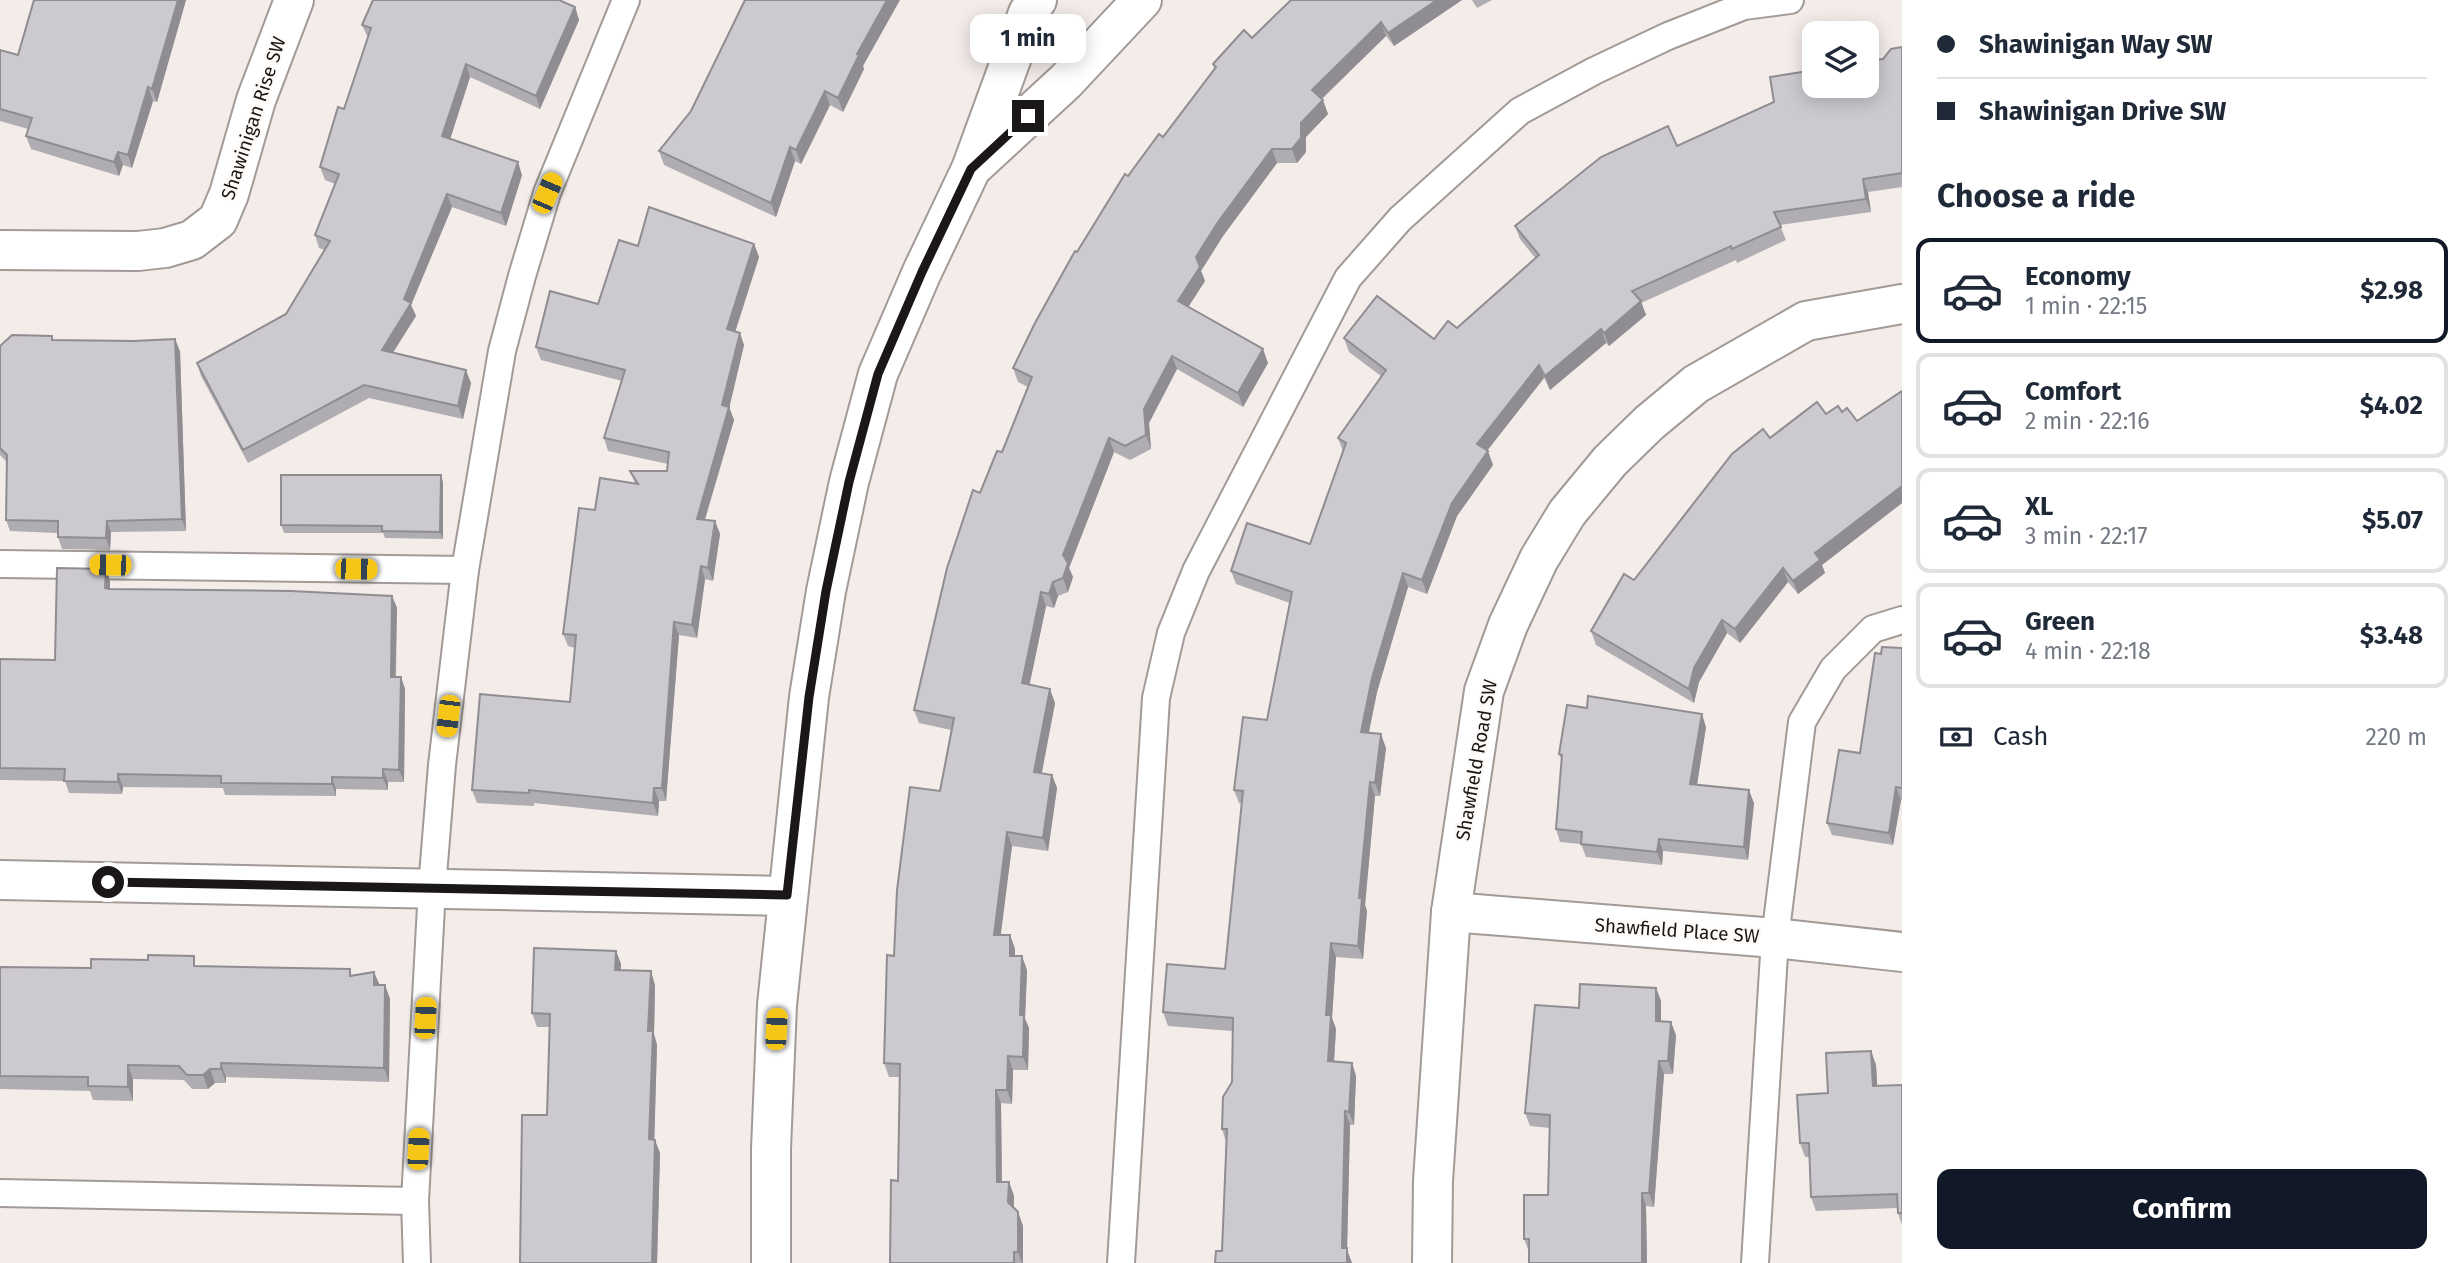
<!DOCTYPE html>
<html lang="en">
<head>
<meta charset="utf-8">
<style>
  :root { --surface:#fff; --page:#f6f6f7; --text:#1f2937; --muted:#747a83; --line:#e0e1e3; --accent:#111827 }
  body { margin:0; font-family:"Fira Sans",sans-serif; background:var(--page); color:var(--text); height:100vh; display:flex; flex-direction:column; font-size:26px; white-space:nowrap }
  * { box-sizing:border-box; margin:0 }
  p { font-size:23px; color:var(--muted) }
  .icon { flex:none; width:38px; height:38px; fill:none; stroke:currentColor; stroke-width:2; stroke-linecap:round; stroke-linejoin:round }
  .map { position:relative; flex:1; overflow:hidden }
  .details { display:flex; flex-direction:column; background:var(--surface); width:560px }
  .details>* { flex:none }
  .guide { display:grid; align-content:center; height:154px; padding:0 35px; background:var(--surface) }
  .tools { position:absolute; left:1802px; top:21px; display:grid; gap:14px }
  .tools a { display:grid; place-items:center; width:77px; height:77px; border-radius:14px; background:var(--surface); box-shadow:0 4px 18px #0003; font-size:35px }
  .end { position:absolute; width:32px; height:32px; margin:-16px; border:9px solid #1a1716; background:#fff; box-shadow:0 0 0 4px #fff }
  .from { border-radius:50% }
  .bubble { position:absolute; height:49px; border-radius:14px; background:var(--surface); box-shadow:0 4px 18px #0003; font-size:23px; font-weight:700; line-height:49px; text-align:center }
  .car { position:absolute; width:21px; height:42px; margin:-21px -10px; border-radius:9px; box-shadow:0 0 5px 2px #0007; background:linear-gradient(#f5c518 24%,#345 0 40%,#f5c518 0 76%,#345 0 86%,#f5c518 0) }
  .guide b { display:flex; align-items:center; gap:24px; height:66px; font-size:26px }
  .guide b+b { border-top:2px solid var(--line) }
  .guide i { width:18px; height:18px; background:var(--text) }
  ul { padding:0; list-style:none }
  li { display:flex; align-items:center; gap:21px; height:105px; margin:0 14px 10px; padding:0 21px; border:4px solid var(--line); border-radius:14px }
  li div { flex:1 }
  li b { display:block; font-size:26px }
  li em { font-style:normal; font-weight:700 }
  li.selected { border-color:var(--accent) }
  li>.icon { width:63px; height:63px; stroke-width:1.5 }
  h2 { padding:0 35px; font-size:32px; line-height:84px }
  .pay { display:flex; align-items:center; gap:18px; height:77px; padding:0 35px; font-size:26px }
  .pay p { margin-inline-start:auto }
  .primary-button { display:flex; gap:14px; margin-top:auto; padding:14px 35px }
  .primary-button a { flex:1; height:80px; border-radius:14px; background:var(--accent); color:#fff; font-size:28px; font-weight:700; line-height:80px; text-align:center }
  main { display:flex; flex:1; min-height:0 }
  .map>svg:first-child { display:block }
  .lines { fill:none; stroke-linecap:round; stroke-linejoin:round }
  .service-casing { stroke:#a19a96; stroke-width:30 }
  .minor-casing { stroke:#a19a96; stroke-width:42 }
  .tertiary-casing { stroke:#a19a96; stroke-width:42 }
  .service { stroke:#fff; stroke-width:26 }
  .minor { stroke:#fff; stroke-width:38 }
  .tertiary { stroke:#fff; stroke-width:38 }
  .wall { fill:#afadb2 }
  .shaded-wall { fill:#8f8d91 }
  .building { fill:#ccc9cf; stroke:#8f8d91; stroke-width:2 }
  .route { stroke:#1a1716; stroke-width:9 }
  .labels { text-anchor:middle; stroke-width:5; stroke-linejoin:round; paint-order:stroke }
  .street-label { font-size:19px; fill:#1a1716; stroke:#fefaf7 }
</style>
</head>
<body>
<main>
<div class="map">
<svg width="1902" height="1263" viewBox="0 0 1902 1263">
  <rect width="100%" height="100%" fill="#f3ece8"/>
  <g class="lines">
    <!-- service casing -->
    <g class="service-casing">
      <g id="service">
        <path d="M0,564L465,570"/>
        <path d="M0,1193L415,1201"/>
        <path d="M417,1263L415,1201L432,888L442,765L465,570L502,351L522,276L547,193L626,0"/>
        <path d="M1121,1263L1156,698L1171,633L1196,571L1348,278L1400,219L1520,111L1594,71L1668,36L1744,6L1790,0"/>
        <path d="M1755,1263L1775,938L1802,722L1833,669L1873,629L1902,620"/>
      </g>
    </g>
    <!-- minor casing -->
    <g class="minor-casing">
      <g id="minor">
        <path d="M0,250L138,251L165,248L192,240L218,220L229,194L256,100L294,0"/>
        <path d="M0,880L787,896"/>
        <path d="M1451,912L1775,938L1902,952"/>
        <path d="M1432,1263L1433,1181L1451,912L1484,691L1508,625L1539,559L1567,513L1610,461L1649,423L1696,384L1806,321L1902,304"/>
      </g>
    </g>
    <!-- tertiary casing -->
    <g class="tertiary-casing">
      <g id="tertiary">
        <path d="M975,165L1066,81L1142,0"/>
        <path d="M771,1263V1149L777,1005L809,697L826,591L849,482L878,374L922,272L971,169L1028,13L1037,0"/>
      </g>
    </g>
    <!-- service -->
    <use href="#service" class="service"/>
    <!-- minor -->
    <use href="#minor" class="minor"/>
    <!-- tertiary -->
    <use href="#tertiary" class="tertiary"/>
  </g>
  <!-- wall -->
  <g class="wall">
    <path d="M34,0H186L157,102L153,101L132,168L123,165L119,176L31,149L26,136L28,129L0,121V50L18,55Z"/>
    <path d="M1462,0L1394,46L1386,36L1322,99L1328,114L1306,137V152L1297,163H1277L1223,236L1201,271L1205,281L1188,307L1268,363L1243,407L1177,369L1149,423L1151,449L1130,460L1114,452L1069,568L1073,577L1068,592L1058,596L1054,608L1046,606L1029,685L1055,703L1042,773L1052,775L1057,788L1048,851L1012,846L1000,935H1010L1015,949V956L1027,970L1025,1019L1029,1028L1028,1070H1013L1012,1104L1001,1103L1002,1182H1009L1014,1196V1207L1018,1212L1023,1226V1263H890L898,1181L900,1077H889L884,1063L894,956L940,791L951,730L919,723L914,710L980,493L1002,452L1028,387L1018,382L1013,368L1077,252L1128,176L1163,137L1214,69L1213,64L1252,38Z"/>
    <path d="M1472,0H1492L1477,8Z"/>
    <path d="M575,7L579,20L540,109L470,77L450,139L522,175L506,226L452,207L411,305L416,316L393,353L471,383L463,419L369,398L248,463L201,376L197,363L286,314L325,250L319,248L315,235L335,184L325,180L320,167L344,109L368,38L362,25Z"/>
    <path d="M1902,47V187L1868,192L1871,212L1780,225L1786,240L1737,263L1736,260L1641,303L1646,315L1609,346L1606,343L1550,390L1544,378L1487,451L1493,465L1457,516L1427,594L1408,587L1377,692L1369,733L1386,748L1380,796H1375L1365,905L1367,911L1363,959L1336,957L1332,1018L1336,1029L1334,1062L1352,1063L1356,1076L1354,1125H1350L1347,1250L1352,1263H1215L1222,1251L1226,1142L1222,1129L1232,1082V1031L1168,1026L1163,1012L1225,969L1242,804L1239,803L1234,790L1267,720L1290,603L1236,584L1231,571L1310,544L1343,451L1338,438L1381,376L1349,352L1344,338L1434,339L1457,328L1536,259L1520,239L1515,226L1677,146L1883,59Z"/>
    <path d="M863,66L864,69L843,112L830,105L801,164L795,161L776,217L664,165L659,151L691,111Z"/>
    <path d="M754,244L759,257L735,331L744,345L729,407L734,420L705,520L715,521L720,534L713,581L705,579L697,638L679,635L666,801H659L658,816L534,803V806L477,803L472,790L570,702L575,648L568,646L563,634L595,510L635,483L630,471H667L668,464L608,451L604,438L622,381L541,360L536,347L598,304L638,246Z"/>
    <path d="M52,336L53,340L180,351L186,531L111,532L110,550L62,549L58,537V533L10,531L6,520L7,462L0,455V346Z"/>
    <path d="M1902,391V503L1822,565L1825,573L1798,594L1788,582L1740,643L1727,633L1699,682L1694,703L1596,645L1591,631L1634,580L1770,438L1826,414L1842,412L1857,421Z"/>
    <path d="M443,482V539L385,538L383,533H284L281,525Z"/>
    <path d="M110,581V589L392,596L397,608L396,677H401L405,689L404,782H388V790L336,789V796L225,795L223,788L123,787L122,794L69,793L65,781L0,780V659L55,660Z"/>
    <path d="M1902,648V800H1901L1893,845L1832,835L1827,823L1860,753L1881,654Z"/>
    <path d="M1706,727L1697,785L1754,803L1748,860L1663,851L1662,865L1586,857L1581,844L1560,842L1556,829L1562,761L1559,754Z"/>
    <path d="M616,951L621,964V970L655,985L654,1034L657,1045L654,1140L660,1153L657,1263H520L547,1115L550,1027H537L532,1013Z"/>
    <path d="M198,966L352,975L374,972L379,985H385L390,999L389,1082L226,1077V1083H215L208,1089H192L184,1080L133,1079V1101L93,1100L90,1091L0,1089V967L91,968Z"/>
    <path d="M1656,988L1661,1001V1022L1676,1035L1673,1074H1664L1654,1207L1646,1206L1647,1263H1529V1252L1524,1239L1548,1195L1550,1128L1530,1126L1525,1113Z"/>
    <path d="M1871,1051L1876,1065L1877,1086L1902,1085V1225L1898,1213L1897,1208L1816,1211L1811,1197L1809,1157H1805L1800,1143L1828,1093Z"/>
  </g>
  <!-- shaded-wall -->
  <g class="shaded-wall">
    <path d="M178,0H186L157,102L152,89Z"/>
    <path d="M887,0H900L863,66L864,69L843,112L838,98L857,54Z"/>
    <path d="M1437,0H1462L1394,46L1388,33Z"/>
    <path d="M575,7L579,20L540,109L536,96Z"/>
    <path d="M1381,22L1386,36L1317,103L1312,90Z"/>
    <path d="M466,64L470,77L447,149L442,136Z"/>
    <path d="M148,87L153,101L132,168L128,155Z"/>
    <path d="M825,91L830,105L801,164L796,150Z"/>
    <path d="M1323,100L1328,114L1306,137V152L1297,163L1292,149L1301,123Z"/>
    <path d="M790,147L795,161L776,217L771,203Z"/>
    <path d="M1272,149L1277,163L1223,236L1201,271L1205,281L1183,315L1178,301L1196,257L1218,222Z"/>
    <path d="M118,152L123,165L119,176L114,162Z"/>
    <path d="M518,162L522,175L506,226L501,213Z"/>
    <path d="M1863,179L1868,192L1871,212L1866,199Z"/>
    <path d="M447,194L452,207L411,305L416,316L386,363L382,350Z"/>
    <path d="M754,244L759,257L732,342L727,329Z"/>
    <path d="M1641,301L1646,315L1609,346L1604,333Z"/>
    <path d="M1601,329L1606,343L1550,390L1545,376Z"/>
    <path d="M740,333L744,345L729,409V407L734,420L701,532L697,519L722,405Z"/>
    <path d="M175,339L180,351L186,531L182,519Z"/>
    <path d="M1263,349L1268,363L1243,407L1238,393Z"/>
    <path d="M1172,356L1177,369L1149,423L1151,449L1146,435L1144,409Z"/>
    <path d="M1539,365L1544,378L1482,457L1477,444Z"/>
    <path d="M466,370L471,383L463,419L458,406Z"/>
    <path d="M1109,438L1114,452L1069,568L1073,577L1068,592L1063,578V555Z"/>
    <path d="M1488,451L1493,465L1457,516L1427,594L1422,580L1452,503Z"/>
    <path d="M441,475L443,482V539L440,532Z"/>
    <path d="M1902,486V503L1822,565L1825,573L1798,594L1793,581L1815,553Z"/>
    <path d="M107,521L111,532L110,550L106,538Z"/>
    <path d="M715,521L720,534L713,581L708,568Z"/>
    <path d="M701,566L705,579L697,638L692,625Z"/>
    <path d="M1783,568L1788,582L1740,643L1735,629Z"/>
    <path d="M106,569L110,581V600L105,588Z"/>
    <path d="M1403,573L1408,587L1377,692L1366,745L1361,732L1372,678Z"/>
    <path d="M1053,582L1058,596L1054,608L1049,594Z"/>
    <path d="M1041,592L1046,606L1027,697L1022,683Z"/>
    <path d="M392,596L397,608L395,689L391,677Z"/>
    <path d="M1722,620L1727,633L1699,682L1694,703L1689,689L1694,668Z"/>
    <path d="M674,622L679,635L666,801L662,788Z"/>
    <path d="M401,677L405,689L404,782L399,770Z"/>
    <path d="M1050,689L1055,703L1039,786L1034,772Z"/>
    <path d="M1702,714L1706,727L1695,797L1690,784Z"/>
    <path d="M1381,734L1386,748L1380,796L1375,783Z"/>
    <path d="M383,769L388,782V790L383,778Z"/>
    <path d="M118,774L123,787L122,794L118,782Z"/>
    <path d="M1052,775L1057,788L1048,851L1043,838Z"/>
    <path d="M332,777L336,789V796L332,784Z"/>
    <path d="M1370,782L1375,796L1365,905L1367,911L1363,959L1358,946L1359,898Z"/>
    <path d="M1896,787L1901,800L1893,845L1889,833Z"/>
    <path d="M654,788L659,801L658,816L653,803Z"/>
    <path d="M1749,790L1754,803L1748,860L1744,847Z"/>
    <path d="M1007,832L1012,846L999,949L994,935Z"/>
    <path d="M1659,839L1663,851L1662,865L1657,852Z"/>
    <path d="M1010,935L1015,949V969L1010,956Z"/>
    <path d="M1331,943L1336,957L1332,1018L1336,1029L1333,1075L1328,1061L1326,1015Z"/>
    <path d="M616,951L621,964L620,984L615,970Z"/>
    <path d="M1022,956L1027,970L1025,1019L1029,1028L1028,1070L1023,1057L1020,1015Z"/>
    <path d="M651,971L655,985L654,1034L657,1045L654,1153L649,1139L648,1031Z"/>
    <path d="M374,972L380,986L374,985Z"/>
    <path d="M385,985L390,999L389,1082L384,1068Z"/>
    <path d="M1656,988L1661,1001V1034L1656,1021Z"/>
    <path d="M1671,1022L1676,1035L1673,1074L1668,1061Z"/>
    <path d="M1871,1051L1876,1065L1878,1099L1873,1086Z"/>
    <path d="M1008,1056L1013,1070L1012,1104L1007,1090Z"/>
    <path d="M1659,1061L1664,1074L1654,1207L1649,1193Z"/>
    <path d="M221,1063L226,1077V1083L221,1069Z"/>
    <path d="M1352,1063L1356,1076L1354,1125L1349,1112Z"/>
    <path d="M128,1065L133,1079V1101L128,1087Z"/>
    <path d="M210,1069L215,1083L208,1089L203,1075Z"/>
    <path d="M996,1090L1001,1103L1002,1196L997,1182Z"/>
    <path d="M1345,1111L1350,1125L1347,1250L1352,1263H1347L1342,1248Z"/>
    <path d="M655,1140L660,1153L657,1263H652Z"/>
    <path d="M1009,1182L1014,1196L1013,1216L1008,1202Z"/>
    <path d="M1642,1193L1646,1206L1647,1263H1642Z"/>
    <path d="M1018,1212L1023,1226V1263H1022L1018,1252Z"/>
  </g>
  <!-- building -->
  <g class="building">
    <path d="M34,0H178L152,89L148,87L128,155L118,152L114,162L26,136L32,118L0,109V50L18,55Z"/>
    <path d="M373,0H559L575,7L536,96L466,64L442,136L518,162L501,213L447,194L404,299L411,303L382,350L466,370L458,406L364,385L243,450L197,363L286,314L330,241L315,235L339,174L320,167L338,107L344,109L371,28L362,25Z"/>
    <path d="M745,0H887L857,54L859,55L838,98L825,91L796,150L790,147L771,203L659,151L691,111Z"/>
    <path d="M1291,0H1437L1388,33L1381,22L1312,90L1323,100L1301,123V138L1292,149H1272L1218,222L1196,257L1200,267L1178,301L1263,349L1238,393L1172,356L1144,409L1146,435L1125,446L1109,438L1063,555L1068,563L1063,578L1053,582L1049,594L1041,592L1022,683L1050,689L1034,772L1052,775L1043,838L1007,832L994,935H1010V956H1022L1020,1015H1024L1023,1057L1008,1056L1007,1090H996L997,1182H1009L1008,1202L1018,1212V1252H1014V1263H890L891,1180L898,1181L900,1064L884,1063L887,955L894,956L897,890L910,787L940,791L954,718L914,710L947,568L973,490L980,493L997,451L1002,452L1032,377L1013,368L1035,323L1075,251L1077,252L1125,174L1128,176L1159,134L1163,137L1216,67L1213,64L1244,30L1252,38Z"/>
    <path d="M1902,47V173L1863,179L1866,199L1774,212L1781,227L1732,249L1731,246L1632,291L1641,301L1604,333L1601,329L1545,376L1539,365L1477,444L1488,451L1452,503L1422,580L1403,573L1372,678L1361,732L1381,734L1375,783L1370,782L1359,898H1362L1358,946L1331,943L1326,1015H1331L1328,1061L1352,1063L1349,1112L1345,1111L1342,1248H1347V1263H1215L1216,1251H1222L1227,1129H1222L1223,1097L1232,1082L1233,1018L1163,1012L1167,964L1225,969L1243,791L1234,790L1243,717L1267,720L1292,592L1231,571L1247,523L1310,544L1346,443L1338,438L1386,370L1344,338L1377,296L1434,339L1448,321L1457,328L1539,255L1515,226L1601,157L1668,126L1677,146L1774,102L1770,77L1815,70V86H1867V61L1883,59L1891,49Z"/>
    <path d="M649,207L754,244L727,329L740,333L722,405L729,407L697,519L715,521L708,568L701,566L692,625L674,622L662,788H654L653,803L529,790V793L472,790L480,694L570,702L576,635L563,634L579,508L595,510L600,478L638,484L630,471H667L669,452L604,438L625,370L536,347L550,291L598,304L619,240L638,246Z"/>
    <path d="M12,335L52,336V340L133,341L175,339L182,519L107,521L106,538L58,537V521L6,520L7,455L0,448V346Z"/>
    <path d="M1902,391V486L1815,553L1820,560L1793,581L1783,568L1735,629L1722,620L1694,668L1689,689L1591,631L1624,574L1634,580L1732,454L1763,429L1770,438L1817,402L1826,414L1838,406L1842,412L1847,408L1857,421Z"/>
    <path d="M281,475H441L440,532L382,531V526L281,525Z"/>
    <path d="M57,568L106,569L105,588L109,589L291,591L392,596L391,677H401L399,770L383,769V778L332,777V784L221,783V776L118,774V782L64,781L65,769L0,768V659L55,660Z"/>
    <path d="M1882,647L1902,648V788L1896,787L1889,833L1827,823L1839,750L1860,753L1875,653L1881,654Z"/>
    <path d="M1588,696L1702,714L1690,784L1749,790L1744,847L1659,839L1657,852L1581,844L1582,832L1556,829L1562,755L1559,754L1567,705L1587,708Z"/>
    <path d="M534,948L616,951L615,970L651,971L648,1031H653L649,1139L655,1140L652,1263H520L522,1115H547L550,1014L532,1013Z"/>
    <path d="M148,955L194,956V966L350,969V976L374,972V985H385L384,1068L221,1063V1069H210L203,1075H187L179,1066L128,1065V1087L88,1086V1077L0,1076V967L91,968V959L148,960Z"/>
    <path d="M1580,984L1656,988V1021L1671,1022L1668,1061H1659L1649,1193H1642V1263H1529V1239H1524V1195H1548L1550,1115L1525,1113L1535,1005L1579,1008Z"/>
    <path d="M1871,1051L1873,1086L1902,1085V1213H1898L1897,1194L1811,1197L1809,1143H1800L1797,1095L1828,1093L1826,1053Z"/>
  </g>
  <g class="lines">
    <!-- route -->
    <path class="route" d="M108,882L787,895L809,697L826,591L849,482L878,374L922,272L971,169L1028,116"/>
  </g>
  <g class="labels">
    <!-- street labels -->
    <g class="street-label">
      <text transform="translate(253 118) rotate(-72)" y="7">Shawinigan Rise SW</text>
      <text transform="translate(1476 760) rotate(-80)" y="7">Shawfield Road SW</text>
      <text transform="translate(1677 930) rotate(4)" y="7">Shawfield Place SW</text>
    </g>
  </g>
</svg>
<div class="tools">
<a><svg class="icon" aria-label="layers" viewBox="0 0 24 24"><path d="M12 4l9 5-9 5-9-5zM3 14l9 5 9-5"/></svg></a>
</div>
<i class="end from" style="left:108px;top:882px"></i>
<i class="end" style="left:1028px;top:116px"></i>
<div class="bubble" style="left:970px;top:14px;width:116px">1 min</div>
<i class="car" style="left:547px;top:193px;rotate:23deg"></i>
<i class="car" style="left:110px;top:565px;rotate:271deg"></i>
<i class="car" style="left:356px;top:569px;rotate:91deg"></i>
<i class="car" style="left:448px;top:716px;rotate:187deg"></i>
<i class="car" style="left:425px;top:1018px;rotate:3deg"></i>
<i class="car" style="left:776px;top:1029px;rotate:3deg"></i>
<i class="car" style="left:418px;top:1149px;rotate:3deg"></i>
</div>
<section class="details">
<div class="guide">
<b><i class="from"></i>Shawinigan Way SW</b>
<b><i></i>Shawinigan Drive SW</b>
</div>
<h2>Choose a ride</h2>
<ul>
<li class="selected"><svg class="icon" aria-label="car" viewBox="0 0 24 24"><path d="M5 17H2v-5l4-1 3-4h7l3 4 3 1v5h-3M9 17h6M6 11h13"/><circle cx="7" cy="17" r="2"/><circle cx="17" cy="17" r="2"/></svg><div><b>Economy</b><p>1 min · 22:15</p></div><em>$2.98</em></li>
<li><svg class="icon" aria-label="car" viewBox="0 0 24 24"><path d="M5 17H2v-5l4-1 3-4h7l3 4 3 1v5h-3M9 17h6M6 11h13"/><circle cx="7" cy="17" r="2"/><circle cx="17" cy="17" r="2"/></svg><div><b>Comfort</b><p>2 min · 22:16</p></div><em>$4.02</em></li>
<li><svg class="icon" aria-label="car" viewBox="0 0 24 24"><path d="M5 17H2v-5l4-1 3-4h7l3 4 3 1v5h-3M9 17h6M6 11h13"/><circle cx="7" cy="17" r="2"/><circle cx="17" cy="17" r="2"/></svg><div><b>XL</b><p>3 min · 22:17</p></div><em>$5.07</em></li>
<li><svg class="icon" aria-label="car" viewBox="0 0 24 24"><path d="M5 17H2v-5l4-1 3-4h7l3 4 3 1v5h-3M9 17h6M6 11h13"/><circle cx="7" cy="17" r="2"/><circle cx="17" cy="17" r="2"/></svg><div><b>Green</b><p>4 min · 22:18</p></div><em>$3.48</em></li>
</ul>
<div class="pay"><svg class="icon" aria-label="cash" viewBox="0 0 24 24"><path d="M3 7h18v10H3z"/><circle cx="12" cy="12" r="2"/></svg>Cash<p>220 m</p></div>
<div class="primary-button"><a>Confirm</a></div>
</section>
</main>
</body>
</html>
